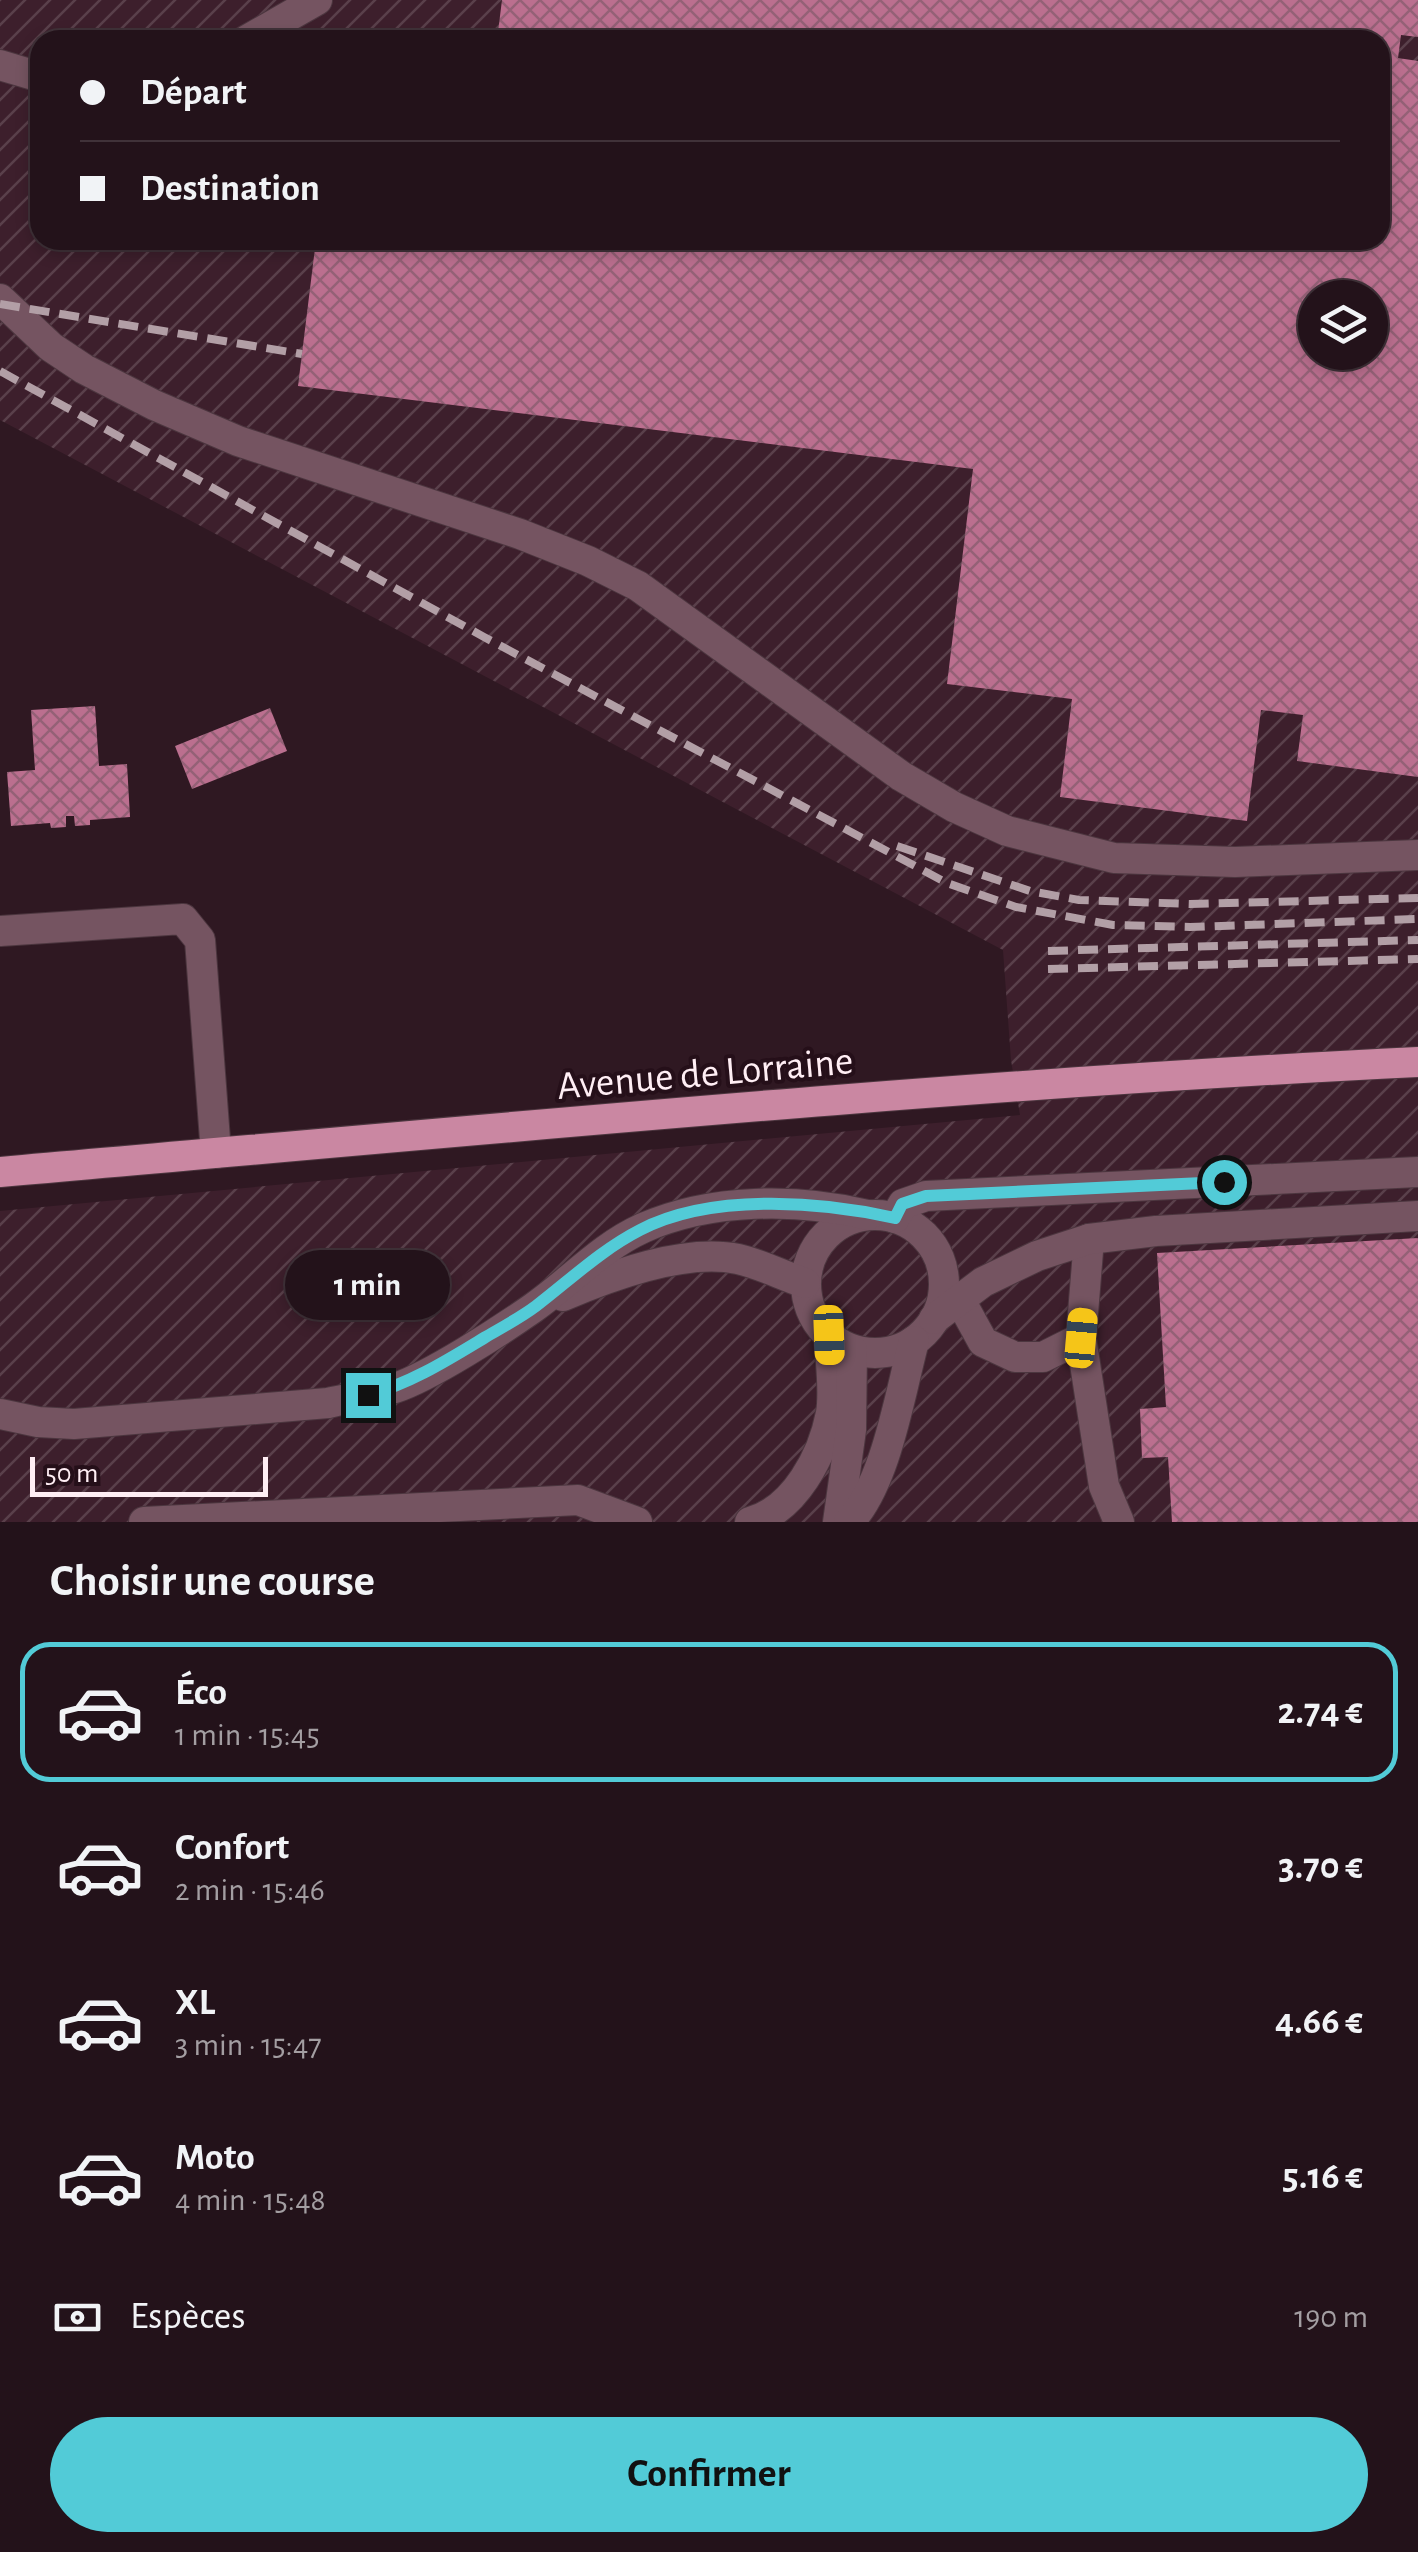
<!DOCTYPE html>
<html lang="fr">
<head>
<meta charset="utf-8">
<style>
  :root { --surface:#23121a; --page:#2f2027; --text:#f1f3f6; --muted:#a39ea2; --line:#403239; --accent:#52cbd7 }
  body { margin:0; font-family:"Alegreya Sans",sans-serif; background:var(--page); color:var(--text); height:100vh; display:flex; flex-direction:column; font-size:38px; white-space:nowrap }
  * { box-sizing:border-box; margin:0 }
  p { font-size:32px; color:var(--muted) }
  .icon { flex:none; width:55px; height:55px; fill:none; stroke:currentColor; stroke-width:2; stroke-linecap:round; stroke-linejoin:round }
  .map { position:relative; height:1522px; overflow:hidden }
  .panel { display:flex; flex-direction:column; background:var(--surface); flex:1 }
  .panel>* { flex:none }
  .guide { position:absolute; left:30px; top:30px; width:1360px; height:220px; border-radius:30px; box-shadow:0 5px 15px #0003,0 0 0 2px var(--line); display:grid; align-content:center; height:220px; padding:0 50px; background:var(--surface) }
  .tools { position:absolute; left:1298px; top:280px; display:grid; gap:20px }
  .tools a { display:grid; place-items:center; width:90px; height:90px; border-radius:50%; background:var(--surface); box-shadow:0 5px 15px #0003,0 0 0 2px var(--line); font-size:50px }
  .scale { position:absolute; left:30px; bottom:25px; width:238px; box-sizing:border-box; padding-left:10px; border:5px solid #ffeef4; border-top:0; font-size:28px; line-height:35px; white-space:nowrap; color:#ffeef4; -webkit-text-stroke:8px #250f19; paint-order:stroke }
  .end { position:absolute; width:45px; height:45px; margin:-22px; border:12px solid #52cbd7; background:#111; box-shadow:0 0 0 5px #111 }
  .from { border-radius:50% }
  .bubble { position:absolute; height:70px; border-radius:35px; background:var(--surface); box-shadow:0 5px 15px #0003,0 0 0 2px var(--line); font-size:32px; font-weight:600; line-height:70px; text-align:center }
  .car { position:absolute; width:30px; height:60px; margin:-30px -15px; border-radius:12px; box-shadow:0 0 8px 2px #0007; background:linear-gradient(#f5c518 24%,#345 0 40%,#f5c518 0 76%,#345 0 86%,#f5c518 0) }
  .guide b { display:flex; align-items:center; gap:35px; height:95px; font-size:38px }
  .guide b+b { border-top:2px solid var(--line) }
  .guide i { width:25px; height:25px; background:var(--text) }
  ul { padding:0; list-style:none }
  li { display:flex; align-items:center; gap:30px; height:140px; margin:0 20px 15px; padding:0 30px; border:5px solid transparent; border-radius:30px }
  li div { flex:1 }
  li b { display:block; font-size:38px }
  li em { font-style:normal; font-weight:600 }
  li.on { border-color:var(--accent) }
  li>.icon { width:90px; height:90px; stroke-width:1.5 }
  h2 { padding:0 50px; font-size:45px; line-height:120px }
  .pay { display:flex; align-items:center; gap:25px; height:110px; padding:0 50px; font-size:38px }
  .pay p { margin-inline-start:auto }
  .button { display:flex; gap:20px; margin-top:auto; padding:20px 50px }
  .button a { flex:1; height:115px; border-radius:60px; background:var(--accent); color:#111; font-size:40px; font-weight:600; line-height:115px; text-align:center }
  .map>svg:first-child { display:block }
  .industrial { fill:url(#industrial-furrows); fill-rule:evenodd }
  .building { fill:url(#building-cross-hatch); fill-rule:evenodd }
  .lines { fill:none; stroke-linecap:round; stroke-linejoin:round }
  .minor-casing { stroke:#4c363f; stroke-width:32 }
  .major-casing { stroke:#4c363f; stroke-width:32 }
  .minor { stroke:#755461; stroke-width:30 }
  .major { stroke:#ca87a2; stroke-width:30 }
  .rail { stroke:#b29fa6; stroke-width:8; stroke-dasharray:20 10; stroke-linecap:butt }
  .route { stroke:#52cbd7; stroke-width:12 }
  .labels { text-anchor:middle; stroke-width:8; stroke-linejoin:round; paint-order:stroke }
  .street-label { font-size:40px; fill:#ffeef4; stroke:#250f19 }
</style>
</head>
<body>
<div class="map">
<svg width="1418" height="1522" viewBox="0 0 1418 1522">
  <defs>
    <pattern id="industrial-furrows" width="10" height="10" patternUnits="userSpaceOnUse" patternTransform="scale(2.5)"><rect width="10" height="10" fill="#3d1f2c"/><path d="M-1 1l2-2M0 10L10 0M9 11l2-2" fill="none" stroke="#5a404b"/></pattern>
    <pattern id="building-cross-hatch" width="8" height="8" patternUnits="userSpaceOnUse" patternTransform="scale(2.5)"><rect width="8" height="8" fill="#bb6f8f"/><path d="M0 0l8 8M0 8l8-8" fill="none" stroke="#946176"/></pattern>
  </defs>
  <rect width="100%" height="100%" fill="#2f1822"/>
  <!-- industrial -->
  <path class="industrial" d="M0,0H1418V1522H0V1211L1020,1115L1011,1060L1003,950L0,420ZM40,40H1380V240H40ZM1315,298H1370V352H1315Z"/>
  <!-- building -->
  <g class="building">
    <path d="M502,0H1418V37L1401,35L1398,58L1418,61V777L1297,761L1303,715L1261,710L1247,821L1060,797L1072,699L947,684L973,469L298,386L316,240H1380V40H497ZM1315,298H1370V352H1315Z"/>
    <path d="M95,706L99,766L127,764L130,817L90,820V825L75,826L74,816H66V827L51,828L50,823L11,826L7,772L35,770L31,710Z"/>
    <path d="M270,708L287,751L192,789L175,746Z"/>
    <path d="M1418,1238V1522H1172L1168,1457L1142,1458L1140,1409L1166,1407L1157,1253Z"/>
  </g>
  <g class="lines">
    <!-- minor casing -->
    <g class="minor-casing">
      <g id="minor">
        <path d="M247,40L317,0"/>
        <path d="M0,65L40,77"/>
        <path d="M0,299L51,347L84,369L154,405L238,441L520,534L588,561L638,586L901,776L954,807L1007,831L1114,858L1235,862L1418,855"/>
        <path d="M0,931L183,919L200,940L216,1153"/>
        <circle cx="875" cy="1284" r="69"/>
        <path d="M895,1218L903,1204L926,1196L1418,1172"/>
        <path d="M1089,1239L1081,1338L1104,1486L1119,1522"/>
        <path d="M563,1296C612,1275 685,1248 738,1259C761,1264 783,1276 805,1283"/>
        <path d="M960,1300L983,1342L1015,1357H1043L1081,1338"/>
        <path d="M934,1319L983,1282L1037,1256L1089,1239L1156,1231L1418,1216"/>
        <path d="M0,1414L38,1422L74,1424L328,1403C350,1398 373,1395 395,1388C431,1376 500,1331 533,1308C570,1282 601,1247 643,1228C711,1198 797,1198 868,1215"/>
        <path d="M144,1522L578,1500L637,1522"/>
        <path d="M750,1522C795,1510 823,1455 831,1413C835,1389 830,1360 829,1335"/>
        <path d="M838,1522L851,1430L852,1350"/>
        <path d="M849,1522C886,1484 900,1393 914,1341"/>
      </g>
    </g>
    <!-- major casing -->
    <g class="major-casing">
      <path id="major" d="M0,1172C472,1131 945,1085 1418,1062"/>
    </g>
    <!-- minor -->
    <use href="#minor" class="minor"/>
    <!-- major -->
    <use href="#major" class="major"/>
    <!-- rail -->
    <g class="rail">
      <path d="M0,304L302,354"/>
      <path d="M0,371L484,637L947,883L1016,907L1113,925L1190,927L1418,919"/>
      <path d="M897,846L1030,891L1079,900L1190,904L1418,898"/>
      <path d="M1048,951L1418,940"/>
      <path d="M1048,969L1418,959"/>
    </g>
  </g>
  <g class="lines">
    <!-- route -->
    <path class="route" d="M368,1395C411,1383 446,1361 484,1338C501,1328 520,1318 536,1306C570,1280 601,1250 640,1230C711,1193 820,1201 895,1218L902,1204L926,1196L1224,1182"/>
  </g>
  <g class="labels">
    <!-- street labels -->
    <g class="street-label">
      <text transform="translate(705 1072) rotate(-5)" y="14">Avenue de Lorraine</text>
    </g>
  </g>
</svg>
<div class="tools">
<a><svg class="icon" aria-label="layers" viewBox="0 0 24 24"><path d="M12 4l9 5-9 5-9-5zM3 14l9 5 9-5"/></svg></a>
</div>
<div class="scale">50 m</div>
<i class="end from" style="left:1224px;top:1182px"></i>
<i class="end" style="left:368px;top:1395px"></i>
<div class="bubble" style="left:285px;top:1250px;width:165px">1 min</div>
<i class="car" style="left:829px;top:1335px;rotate:178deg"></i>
<i class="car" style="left:1081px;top:1338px;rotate:5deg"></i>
<div class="guide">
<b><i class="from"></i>Départ</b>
<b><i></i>Destination</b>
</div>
</div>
<section class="panel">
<h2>Choisir une course</h2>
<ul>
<li class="on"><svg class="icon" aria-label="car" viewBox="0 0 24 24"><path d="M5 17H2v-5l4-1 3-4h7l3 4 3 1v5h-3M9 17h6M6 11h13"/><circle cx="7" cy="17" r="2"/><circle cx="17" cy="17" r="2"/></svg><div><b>Éco</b><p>1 min · 15:45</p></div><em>2.74 €</em></li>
<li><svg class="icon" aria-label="car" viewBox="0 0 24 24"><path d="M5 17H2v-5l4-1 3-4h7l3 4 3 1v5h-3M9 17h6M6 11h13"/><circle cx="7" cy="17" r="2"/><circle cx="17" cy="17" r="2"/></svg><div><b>Confort</b><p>2 min · 15:46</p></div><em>3.70 €</em></li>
<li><svg class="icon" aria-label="car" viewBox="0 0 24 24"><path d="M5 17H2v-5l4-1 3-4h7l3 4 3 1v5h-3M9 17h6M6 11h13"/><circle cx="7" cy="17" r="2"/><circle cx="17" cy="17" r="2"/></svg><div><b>XL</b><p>3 min · 15:47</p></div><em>4.66 €</em></li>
<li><svg class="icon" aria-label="car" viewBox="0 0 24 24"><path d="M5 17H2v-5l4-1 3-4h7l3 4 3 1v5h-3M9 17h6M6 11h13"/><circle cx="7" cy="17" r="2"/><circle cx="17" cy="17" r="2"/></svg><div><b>Moto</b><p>4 min · 15:48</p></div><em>5.16 €</em></li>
</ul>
<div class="pay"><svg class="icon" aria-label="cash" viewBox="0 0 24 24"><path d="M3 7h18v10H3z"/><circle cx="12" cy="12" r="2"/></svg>Espèces<p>190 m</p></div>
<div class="button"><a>Confirmer</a></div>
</section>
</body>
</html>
